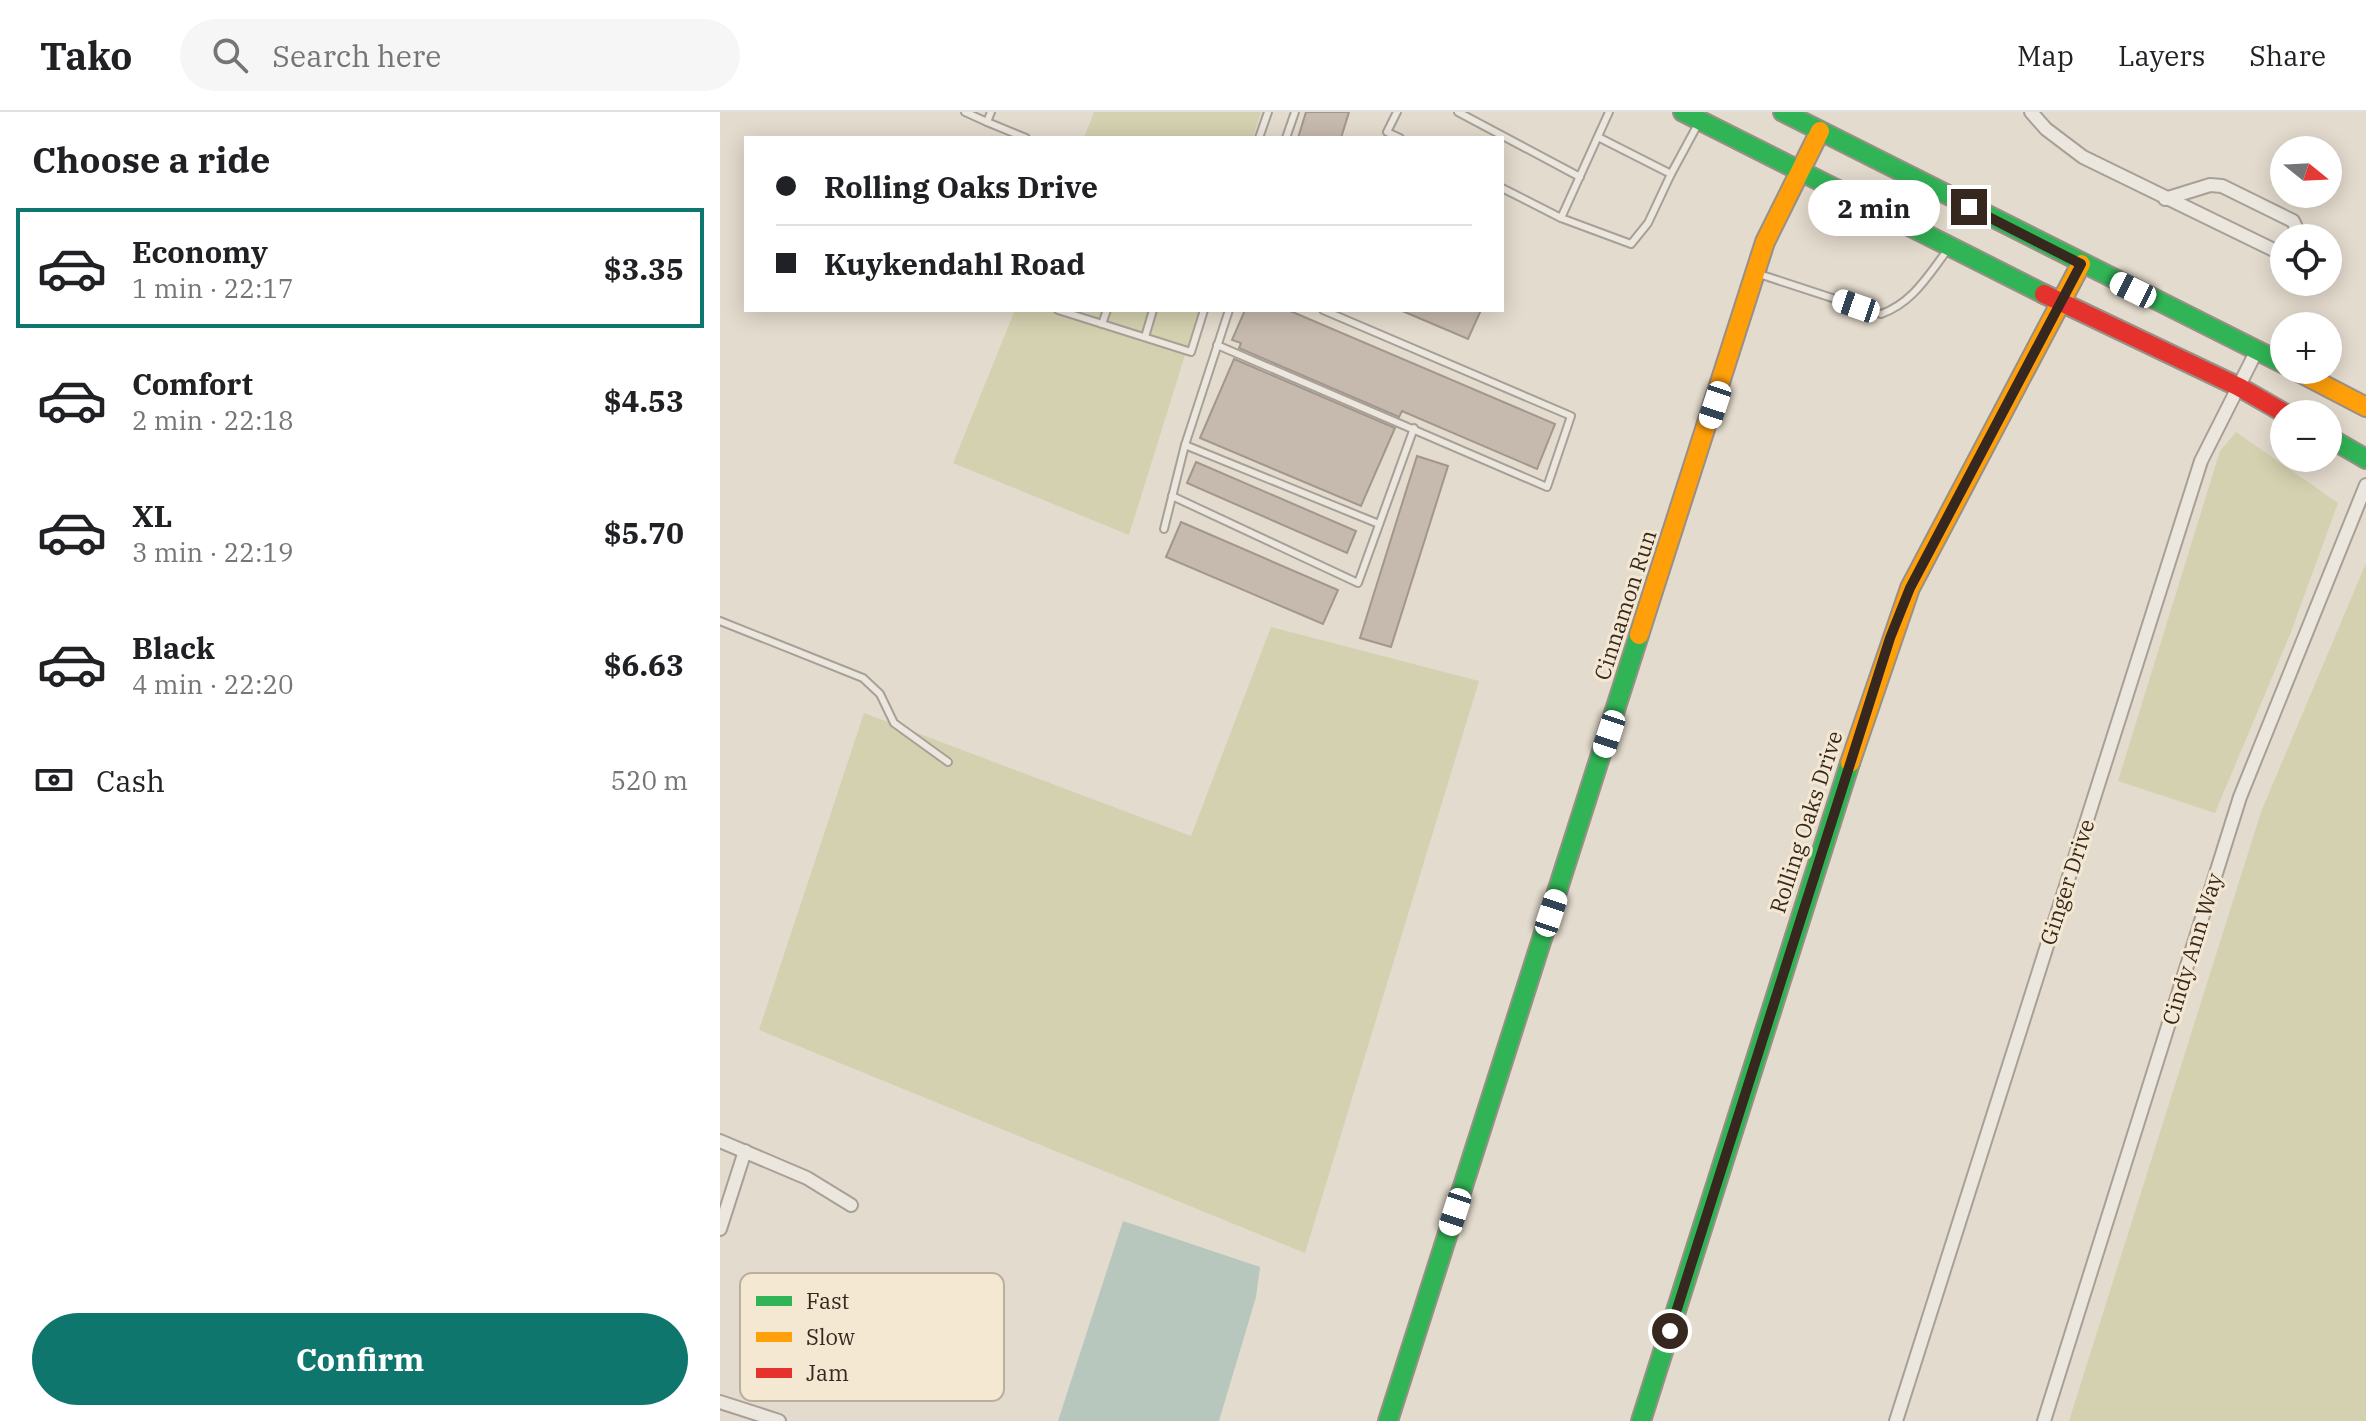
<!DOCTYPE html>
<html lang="en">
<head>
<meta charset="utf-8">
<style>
  :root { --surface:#fff; --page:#f6f6f6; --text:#202124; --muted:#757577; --line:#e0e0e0; --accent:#0f766e }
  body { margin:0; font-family:"IBM Plex Serif",serif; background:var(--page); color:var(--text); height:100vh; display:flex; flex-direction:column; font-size:30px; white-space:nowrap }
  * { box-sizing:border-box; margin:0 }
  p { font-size:26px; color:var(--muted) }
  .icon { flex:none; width:44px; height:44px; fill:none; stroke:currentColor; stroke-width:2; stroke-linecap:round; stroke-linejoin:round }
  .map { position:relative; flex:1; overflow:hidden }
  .details { display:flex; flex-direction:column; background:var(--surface); width:720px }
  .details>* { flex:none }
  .guide { position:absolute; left:24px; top:24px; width:760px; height:176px; border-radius:0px; box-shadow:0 4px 20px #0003; display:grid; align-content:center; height:176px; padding:0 32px; background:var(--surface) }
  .needle { width:52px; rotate:108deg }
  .controls { position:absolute; left:1550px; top:24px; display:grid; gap:16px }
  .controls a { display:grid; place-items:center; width:72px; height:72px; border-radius:50%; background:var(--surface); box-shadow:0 4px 20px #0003; font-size:40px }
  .end { position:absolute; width:36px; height:36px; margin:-18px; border:10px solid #36281e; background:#fff; box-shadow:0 0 0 4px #fff }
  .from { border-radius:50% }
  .bubble { position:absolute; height:56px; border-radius:28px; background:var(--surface); box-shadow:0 4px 20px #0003; font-size:26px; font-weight:700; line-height:56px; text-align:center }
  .car { position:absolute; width:24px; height:48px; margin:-24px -12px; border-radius:10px; box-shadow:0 0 6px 2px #0007; background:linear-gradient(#fff 24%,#345 0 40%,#fff 0 76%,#345 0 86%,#fff 0) }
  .guide b { display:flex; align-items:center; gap:28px; height:76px; font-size:30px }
  .guide b+b { border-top:2px solid var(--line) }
  .guide i { width:20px; height:20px; background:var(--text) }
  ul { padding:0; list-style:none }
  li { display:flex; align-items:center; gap:24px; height:120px; margin:0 16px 12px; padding:0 16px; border:4px solid transparent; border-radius:0px }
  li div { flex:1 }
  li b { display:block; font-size:30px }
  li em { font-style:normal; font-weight:700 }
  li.current { border-color:var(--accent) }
  li>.icon { width:72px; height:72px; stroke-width:1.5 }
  h2 { padding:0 32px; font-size:36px; line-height:96px }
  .pay { display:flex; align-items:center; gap:20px; height:88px; padding:0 32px; font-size:30px }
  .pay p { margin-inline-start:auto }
  .button { display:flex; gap:16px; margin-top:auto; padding:16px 32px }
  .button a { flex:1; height:92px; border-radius:48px; background:var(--accent); color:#fff; font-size:32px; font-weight:700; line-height:92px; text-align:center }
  header { display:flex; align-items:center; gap:48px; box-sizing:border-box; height:112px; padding:0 40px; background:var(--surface); border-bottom:2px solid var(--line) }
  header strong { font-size:38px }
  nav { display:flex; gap:44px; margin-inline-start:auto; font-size:28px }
  .search { width:560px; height:72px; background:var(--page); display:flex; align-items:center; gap:20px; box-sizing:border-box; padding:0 28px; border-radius:44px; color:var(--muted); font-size:30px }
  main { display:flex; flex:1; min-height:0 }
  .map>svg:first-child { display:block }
  .green { fill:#d4d1b0 }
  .water { fill:#b8c7bd }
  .building { fill:#c6b9ae; stroke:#a3968c; stroke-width:2 }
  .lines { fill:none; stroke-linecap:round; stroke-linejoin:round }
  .lane-casing { stroke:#a8a096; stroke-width:10 }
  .street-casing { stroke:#a8a096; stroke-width:16 }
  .fast-casing { stroke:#989086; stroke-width:22 }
  .slow-casing { stroke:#989086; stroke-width:22 }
  .jam-casing { stroke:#989086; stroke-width:22 }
  .lane { stroke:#ebe6de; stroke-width:6 }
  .street { stroke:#ebe6de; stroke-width:12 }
  .fast { stroke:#30b455; stroke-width:18 }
  .slow { stroke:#ff9f0a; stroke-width:18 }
  .jam { stroke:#e5322d; stroke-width:18 }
  .route { stroke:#36281e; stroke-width:10 }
  .labels { text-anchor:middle; stroke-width:6; stroke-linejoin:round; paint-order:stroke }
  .street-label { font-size:22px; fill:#36281e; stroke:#f4e8d3 }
  .key { fill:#f4e8d3; stroke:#bbae9d; stroke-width:2 }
  .key-label { font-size:22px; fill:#36281e }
</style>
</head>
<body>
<header>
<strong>Tako</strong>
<div class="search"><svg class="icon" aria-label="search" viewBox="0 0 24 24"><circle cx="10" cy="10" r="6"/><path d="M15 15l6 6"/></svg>Search here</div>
<nav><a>Map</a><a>Layers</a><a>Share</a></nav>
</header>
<main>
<section class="details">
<h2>Choose a ride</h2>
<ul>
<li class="current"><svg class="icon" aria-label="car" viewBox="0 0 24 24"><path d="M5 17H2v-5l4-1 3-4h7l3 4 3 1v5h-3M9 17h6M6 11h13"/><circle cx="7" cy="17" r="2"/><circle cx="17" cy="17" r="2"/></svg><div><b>Economy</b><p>1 min · 22:17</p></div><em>$3.35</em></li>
<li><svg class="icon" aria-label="car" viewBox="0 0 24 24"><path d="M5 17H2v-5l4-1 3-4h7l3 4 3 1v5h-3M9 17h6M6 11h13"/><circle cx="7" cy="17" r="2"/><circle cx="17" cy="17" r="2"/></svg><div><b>Comfort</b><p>2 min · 22:18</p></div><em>$4.53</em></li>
<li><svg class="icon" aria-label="car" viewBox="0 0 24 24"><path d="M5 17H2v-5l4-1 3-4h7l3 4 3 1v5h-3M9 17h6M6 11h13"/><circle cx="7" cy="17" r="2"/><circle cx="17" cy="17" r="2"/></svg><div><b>XL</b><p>3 min · 22:19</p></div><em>$5.70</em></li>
<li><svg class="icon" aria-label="car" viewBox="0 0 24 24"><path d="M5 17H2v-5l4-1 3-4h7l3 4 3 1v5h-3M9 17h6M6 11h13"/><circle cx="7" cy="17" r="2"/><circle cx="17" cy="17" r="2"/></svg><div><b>Black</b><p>4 min · 22:20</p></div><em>$6.63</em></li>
</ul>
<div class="pay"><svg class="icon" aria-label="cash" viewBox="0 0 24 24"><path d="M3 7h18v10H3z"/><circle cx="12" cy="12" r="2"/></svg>Cash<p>520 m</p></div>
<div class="button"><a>Confirm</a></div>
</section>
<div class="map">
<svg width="1646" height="1309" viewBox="0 0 1646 1309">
  <rect width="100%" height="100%" fill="#e3dbcd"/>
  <!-- green -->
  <g class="green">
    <path d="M374,0H541L533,26H364Z"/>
    <path d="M295,198H479L409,423L233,351Z"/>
    <path d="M1516,320L1618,391L1571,520L1495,701L1398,669L1500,339Z"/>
    <path d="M1646,451V1309H1349L1541,700Z"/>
    <path d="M551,515L759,569L585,1141L39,918L144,601L471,724Z"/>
  </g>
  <!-- water -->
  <path class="water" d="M403,1109L540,1155L536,1185L499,1309H338Z"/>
  <!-- building -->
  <g class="building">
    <path d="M586,0H629L621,26H578Z"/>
    <path d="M525,198H568L835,312L817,357L682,299L679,305L519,236L521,231L512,228Z"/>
    <path d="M680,198H761L748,227Z"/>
    <path d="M514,247L675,316L641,394L480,326Z"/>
    <path d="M697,344L728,354L671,535L640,526Z"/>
    <path d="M476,350L636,419L627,441L467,371Z"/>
    <path d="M461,410L618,478L603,512L446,445Z"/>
  </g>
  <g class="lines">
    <!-- lane casing -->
    <g class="lane-casing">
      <g id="lane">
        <path d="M245,0L267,10"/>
        <path d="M271,0L267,10L306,26"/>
        <path d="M677,0L667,20L680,26"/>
        <path d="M738,0L860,65"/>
        <path d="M878,25L951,62L978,12"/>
        <path d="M539,26L548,0"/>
        <path d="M566,26L575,0"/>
        <path d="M782,76L841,106L889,0"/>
        <path d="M841,106L911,132L928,111L951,62"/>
        <path d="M1039,162L1161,202C1192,191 1207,165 1226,140"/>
        <path d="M338,198L471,240L484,198"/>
        <path d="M382,212L387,198"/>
        <path d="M425,225L433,198"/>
        <path d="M497,233L827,375L851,304L603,198"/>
        <path d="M465,333L659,412"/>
        <path d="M452,384L638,471L694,316"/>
        <path d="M444,417L465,333L509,198"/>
        <path d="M0,509L143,566L160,582L174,611L228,650"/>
      </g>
    </g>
    <!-- street casing -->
    <g class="street-casing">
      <g id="street">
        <path d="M1311,0L1326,17L1363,45L1564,143"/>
        <path d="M1445,87L1490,73L1502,74L1573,109L1581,126"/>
        <path d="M0,1029L87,1066L131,1093"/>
        <path d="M0,1117L25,1039"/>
        <path d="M0,1290L59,1309"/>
        <path d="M1176,1309L1481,349L1537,238"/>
        <path d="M1324,1309L1520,685L1646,373"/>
      </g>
    </g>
    <!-- fast casing -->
    <g class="fast-casing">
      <g id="fast">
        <path d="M963,0L1324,182"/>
        <path d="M1063,0L1564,252"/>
        <path d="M1608,325L1646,347"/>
        <path d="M668,1309L919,523"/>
        <path d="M921,1309L1130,651"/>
      </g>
    </g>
    <!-- slow casing -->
    <g class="slow-casing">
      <g id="slow">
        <path d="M1575,258L1646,295"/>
        <path d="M919,523L1045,130L1100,19"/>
        <path d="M1130,651L1190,476L1361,152"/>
      </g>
    </g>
    <!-- jam casing -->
    <g class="jam-casing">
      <path id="jam" d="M1324,182L1519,275L1566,302"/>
    </g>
    <!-- lane -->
    <use href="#lane" class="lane"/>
    <!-- street -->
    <use href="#street" class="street"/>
    <!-- fast -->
    <use href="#fast" class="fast"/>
    <!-- slow -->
    <use href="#slow" class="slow"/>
    <!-- jam -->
    <use href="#jam" class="jam"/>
  </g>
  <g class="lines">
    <!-- route -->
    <path class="route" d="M950,1219L1170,526L1190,476L1361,152L1249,95"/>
  </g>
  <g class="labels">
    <!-- street labels -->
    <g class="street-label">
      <text transform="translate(905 493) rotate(-72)" y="8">Cinnamon Run</text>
      <text transform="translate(1086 710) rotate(-72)" y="8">Rolling Oaks Drive</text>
      <text transform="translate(1347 770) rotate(-72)" y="8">Ginger Drive</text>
      <text transform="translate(1472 837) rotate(-73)" y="8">Cindy Ann Way</text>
    </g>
  </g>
  <!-- legend -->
  <rect x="20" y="1161" width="264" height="128" rx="12" class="key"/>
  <rect x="36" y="1184" width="36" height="10" fill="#30b455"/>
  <rect x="36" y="1220" width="36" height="10" fill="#ff9f0a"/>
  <rect x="36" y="1256" width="36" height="10" fill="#e5322d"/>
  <g class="key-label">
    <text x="86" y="1197">Fast</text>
    <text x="86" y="1233">Slow</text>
    <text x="86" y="1269">Jam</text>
  </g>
</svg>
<div class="controls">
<a><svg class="needle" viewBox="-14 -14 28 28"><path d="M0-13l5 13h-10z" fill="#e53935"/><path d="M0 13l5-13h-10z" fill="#757577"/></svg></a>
<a><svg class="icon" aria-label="locate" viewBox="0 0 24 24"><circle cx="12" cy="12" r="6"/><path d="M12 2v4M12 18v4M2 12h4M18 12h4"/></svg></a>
<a>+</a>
<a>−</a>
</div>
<i class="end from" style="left:950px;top:1219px"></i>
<i class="end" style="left:1249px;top:95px"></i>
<div class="bubble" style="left:1088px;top:68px;width:132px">2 min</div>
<i class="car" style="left:1413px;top:178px;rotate:296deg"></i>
<i class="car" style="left:1136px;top:194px;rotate:289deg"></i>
<i class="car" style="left:995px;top:293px;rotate:198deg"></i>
<i class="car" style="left:889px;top:622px;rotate:198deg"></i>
<i class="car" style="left:831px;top:801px;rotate:18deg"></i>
<i class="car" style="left:735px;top:1100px;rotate:198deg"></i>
<div class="guide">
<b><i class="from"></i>Rolling Oaks Drive</b>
<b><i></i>Kuykendahl Road</b>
</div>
</div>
</main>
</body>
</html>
